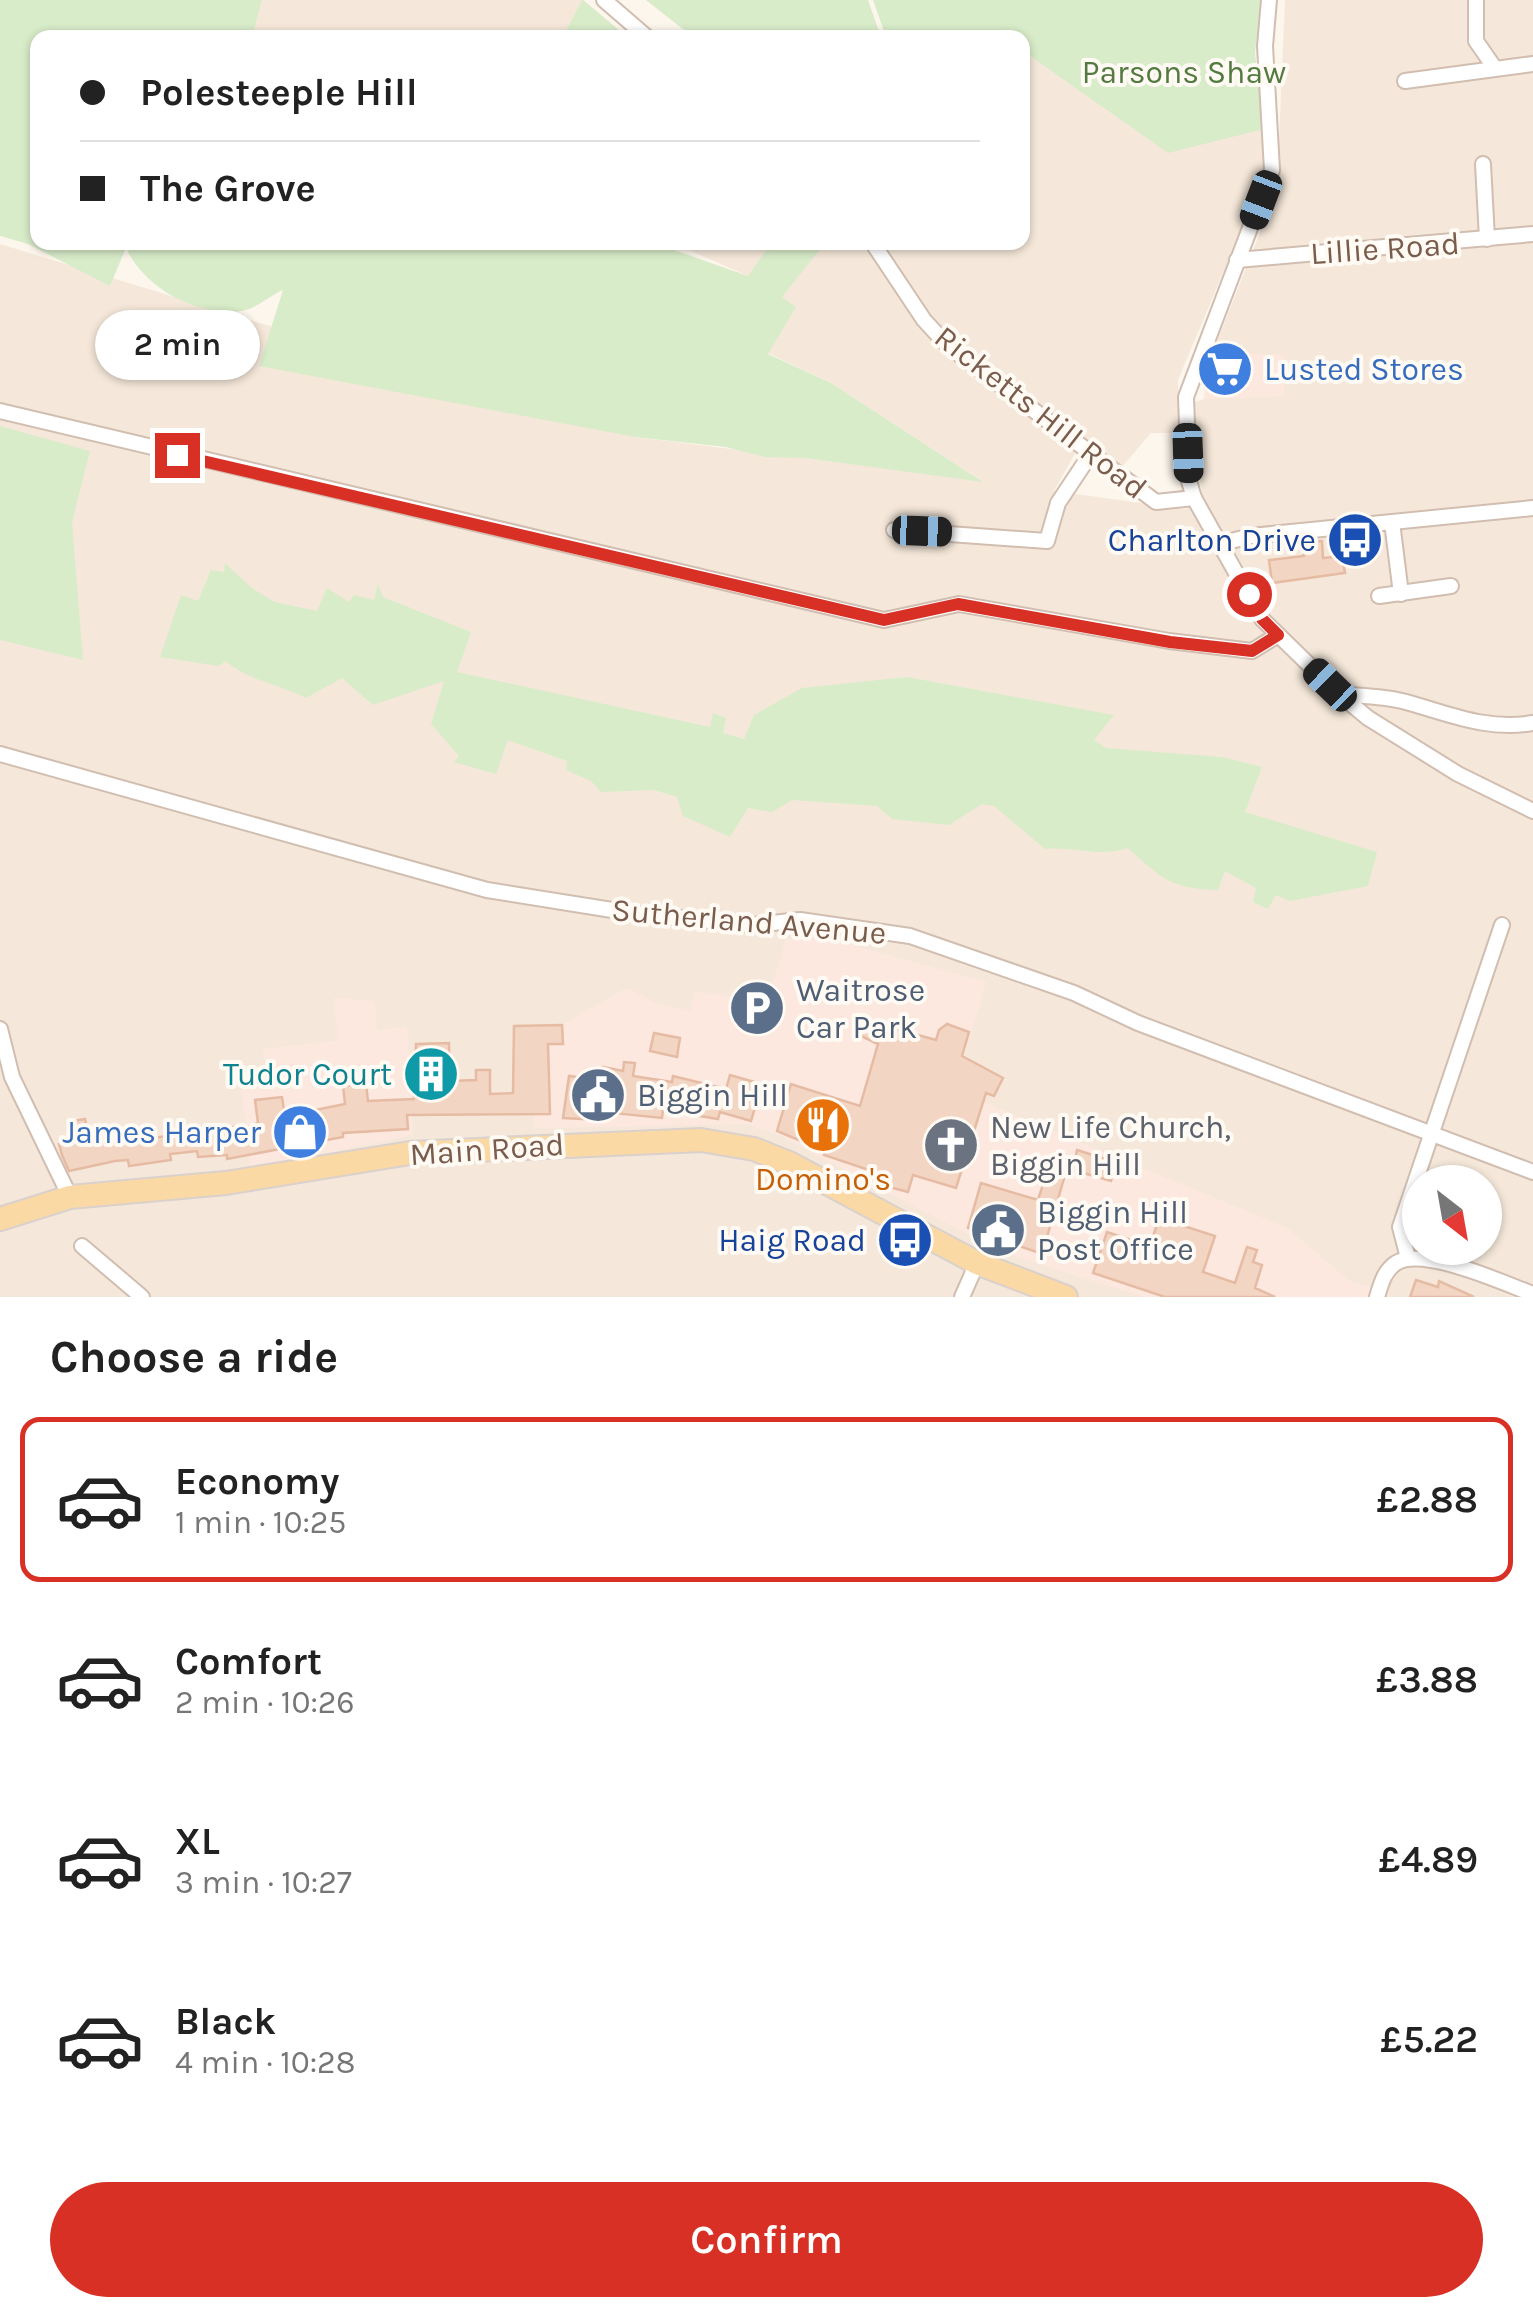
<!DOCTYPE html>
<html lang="en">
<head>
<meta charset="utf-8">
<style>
  :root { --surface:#fff; --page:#f2f2f2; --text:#222; --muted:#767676; --line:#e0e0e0; --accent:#d93025 }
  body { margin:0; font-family:Karla,sans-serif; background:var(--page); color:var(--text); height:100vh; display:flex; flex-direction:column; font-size:38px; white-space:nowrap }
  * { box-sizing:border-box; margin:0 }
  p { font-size:32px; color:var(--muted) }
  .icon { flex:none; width:55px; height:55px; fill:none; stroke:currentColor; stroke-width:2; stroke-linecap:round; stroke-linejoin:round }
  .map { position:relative; height:1297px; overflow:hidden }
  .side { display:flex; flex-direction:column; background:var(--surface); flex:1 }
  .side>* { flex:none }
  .top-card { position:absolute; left:30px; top:30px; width:1000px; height:220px; border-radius:20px; box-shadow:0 2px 8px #0004; display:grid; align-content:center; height:220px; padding:0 50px; background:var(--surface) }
  .needle { width:65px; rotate:149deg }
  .tools { position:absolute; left:1402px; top:1165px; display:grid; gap:20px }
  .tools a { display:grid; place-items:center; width:100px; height:100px; border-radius:50%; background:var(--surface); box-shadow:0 2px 8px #0004; font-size:50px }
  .end { position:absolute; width:45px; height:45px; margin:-22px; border:12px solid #d93025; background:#fff; box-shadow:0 0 0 5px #fff }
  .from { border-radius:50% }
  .bubble { position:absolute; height:70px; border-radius:35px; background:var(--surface); box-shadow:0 2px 8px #0004; font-size:32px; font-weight:600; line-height:70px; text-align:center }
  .car { position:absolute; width:30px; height:60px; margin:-30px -15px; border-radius:12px; box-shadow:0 0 8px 2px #0007; background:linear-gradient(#222 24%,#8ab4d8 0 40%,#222 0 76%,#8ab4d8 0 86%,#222 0) }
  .top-card b { display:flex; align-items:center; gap:35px; height:95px; font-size:38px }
  .top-card b+b { border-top:2px solid var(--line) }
  .top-card i { width:25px; height:25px; background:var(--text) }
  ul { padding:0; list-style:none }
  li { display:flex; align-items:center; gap:30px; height:165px; margin:0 20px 15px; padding:0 30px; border:5px solid transparent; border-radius:20px }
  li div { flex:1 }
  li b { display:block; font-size:38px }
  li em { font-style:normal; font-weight:600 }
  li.current { border-color:var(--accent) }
  li>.icon { width:90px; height:90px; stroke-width:1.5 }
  h2 { padding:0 50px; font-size:45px; line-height:120px }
  .cta { display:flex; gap:20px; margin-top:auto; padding:20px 50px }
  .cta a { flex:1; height:115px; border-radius:60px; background:var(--accent); color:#fff; font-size:40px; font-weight:600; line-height:115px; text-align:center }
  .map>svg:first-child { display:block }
  .residential { fill:#f5e8da; fill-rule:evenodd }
  .commercial { fill:#fde8e0 }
  .green { fill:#d8ecc9 }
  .building { fill:#f3d5c3; stroke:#e6bba3; stroke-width:2.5 }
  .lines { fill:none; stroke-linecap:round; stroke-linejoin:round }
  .minor-casing { stroke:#d1beb0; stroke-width:18 }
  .primary-casing { stroke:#dad1cd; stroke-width:26 }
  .minor { stroke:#fff; stroke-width:14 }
  .primary { stroke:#fbd9a5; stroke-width:22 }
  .route { stroke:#d93025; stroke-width:12 }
  .labels { text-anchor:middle; stroke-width:8; stroke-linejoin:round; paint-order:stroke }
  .park-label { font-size:32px; fill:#537a41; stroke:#fffaf3 }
  .street-label { font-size:32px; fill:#7a5c4d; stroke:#fffaf3 }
  .shop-label { font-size:32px; fill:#366cbe; stroke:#fffaf3; text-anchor:start }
  .transit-label { font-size:32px; fill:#164399; stroke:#fffaf3; text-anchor:end }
  .service-label { font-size:32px; fill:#4e5e75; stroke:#fffaf3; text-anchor:start }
  .culture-label { font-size:32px; fill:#0d838f; stroke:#fffaf3; text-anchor:end }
  .worship-label { font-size:32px; fill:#5b616d; stroke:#fffaf3; text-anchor:start }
  .food-label { font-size:32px; fill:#c56008; stroke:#fffaf3 }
</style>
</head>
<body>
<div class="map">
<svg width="1533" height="1297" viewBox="0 0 1533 1297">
  <rect width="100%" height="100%" fill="#fdf6ec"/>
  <!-- residential -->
  <g class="residential">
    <path d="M0,0H583L627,37H113Z"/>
    <path d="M1285,0H1533V1297H0V244L635,437L980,480L831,383L768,353L795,307L748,276L673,243L1022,242L1023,51L1131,71L1269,131L1267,168L1178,380L1179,433H1151L1121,468L1085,444L1074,455L1054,491L1185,509L1203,501L1192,403L1204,399L1216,344L1268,212L1278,165ZM1420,1182H1485V1248H1420Z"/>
  </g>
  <!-- commercial -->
  <g class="commercial">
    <path d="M1206,352L1284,355V396L1204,399Z"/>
    <path d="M829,939L986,982L954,1090L1287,1228L1349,1281L1373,1288L1370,1297H1144L1002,1252L777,1134L746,1124L533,1128L540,1082H550L549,1046L564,1045V1024L627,988L657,1004L690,1011L695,991L767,1002L786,940Z"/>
    <path d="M334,998L375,1001L377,1030L407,1027L413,1135L250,1168L241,1080L267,1077L263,1049L338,1041Z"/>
  </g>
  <!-- green -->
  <g class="green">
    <path d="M0,0H262L252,37L38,38V242L128,243L110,286L28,244L0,236Z"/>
    <path d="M582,0H583L627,37H563Z"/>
    <path d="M646,0H868L881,37H693Z"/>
    <path d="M873,0H1261L1255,53L1264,129L1168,153L1023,51L1022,38L886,37Z"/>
    <path d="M131,242L654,243L748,276L771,243H825L782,297L796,307L768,354L831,383L983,482L805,458L765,457L726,447L635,437L259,366L283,290C271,295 254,310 241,311C197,316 148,290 128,252Z"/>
    <path d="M0,426L90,451L72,522L83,660L0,640Z"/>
    <path d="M225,563L253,589L275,602L317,611L327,588L349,602L354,595L374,600L378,584L383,597L471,632L457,672L710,727L713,713L726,718L723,733L744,739L754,715L802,688L907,677L1114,715L1094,740L1106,748L1222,757L1262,767L1245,812L1377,852L1368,886L1290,901L1276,895L1268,909L1253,902L1256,888L1225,871L1218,890C1171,889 1161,878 1128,848C1097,858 1075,846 1045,849L994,806L982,804L949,825L892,819L877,806L792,800L772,812L748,808L730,837L683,816L677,797L654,790L601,792L591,781L566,770L567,761L508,740L496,774L454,762L459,756L431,724L444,681L373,705L342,678L306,698C280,684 246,680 226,661L218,666L160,657L181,595L198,601L211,570L224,572Z"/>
  </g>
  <!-- building -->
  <g class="building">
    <path d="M1221,353L1243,355L1240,387L1218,385Z"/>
    <path d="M1322,541L1323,558L1342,556L1345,573L1272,583L1269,560L1304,556L1302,542Z"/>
    <path d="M864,1020L936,1040L939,1030L947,1024L969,1032L962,1056L1003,1078L994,1096L986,1093L956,1188L913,1175L908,1192L878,1184L881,1174L824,1155L825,1151L777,1131L791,1084L860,1106L878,1044L859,1035Z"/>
    <path d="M562,1025L563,1044H548L550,1114L407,1115L408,1129L343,1133V1137L227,1159V1155L198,1157L197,1151L170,1154L171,1160L129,1166L128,1160L115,1161L69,1171L62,1155L59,1144L79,1140L74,1121L85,1119L89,1136L121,1130L122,1136L140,1133L141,1140L185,1133L184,1127H247L258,1123L255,1100L282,1097L285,1116L345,1104L343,1086L366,1084L368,1101L414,1099L416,1044L449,1043L450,1081L476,1080V1070H490V1094L513,1093L514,1026Z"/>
    <path d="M654,1033L680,1038L677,1057L650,1051Z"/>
    <path d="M624,1062L635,1063L633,1076L672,1082L673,1076L726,1089L730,1075L762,1084L751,1121L720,1112L718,1119L663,1110L662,1118L604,1112L603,1120L563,1118L569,1076L592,1079L593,1072L602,1074L603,1067L623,1071Z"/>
    <path d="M1077,1150L1115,1162L1111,1181L1073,1170Z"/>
    <path d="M1052,1156L1069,1161L1042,1254L968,1228L981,1183L1038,1200Z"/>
    <path d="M1159,1218L1215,1236L1203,1272L1235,1283L1247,1247L1257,1250L1253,1262L1262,1265L1255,1288L1275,1297H1165L1093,1273L1107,1232L1150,1246Z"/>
    <path d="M1416,1280L1438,1287L1439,1281L1474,1297H1410Z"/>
  </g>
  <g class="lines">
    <!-- minor casing -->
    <g class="minor-casing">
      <g id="minor">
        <path d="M604,0L648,38"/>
        <path d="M1269,0L1265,46L1272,170L1186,397L1189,481L1194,498L1262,619L1339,694L1368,718L1458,774L1533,811"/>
        <path d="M1476,0V41L1494,67"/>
        <path d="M1405,81L1533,64"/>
        <path d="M1483,164L1487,239"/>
        <path d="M872,242L924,320L948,346L1156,502L1194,498"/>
        <path d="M1237,260L1533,234"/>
        <path d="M0,411L884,620L959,604L1169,641L1252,651L1278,635"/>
        <path d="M1392,522L1401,594"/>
        <path d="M894,530L1047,541L1058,503L1090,455"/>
        <path d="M1223,543L1251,536L1533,508"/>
        <path d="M1379,596L1451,586"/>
        <path d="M1339,694C1360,696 1383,696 1402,701C1448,713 1485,731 1533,723"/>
        <path d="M0,754L487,890L637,914L754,925L800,920L910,936L1074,993L1138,1023L1533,1172"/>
        <path d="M0,1029L12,1077L70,1197"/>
        <path d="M82,1246L142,1297"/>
        <path d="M1408,1258L1400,1227L1502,925"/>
        <path d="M962,1297L977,1263"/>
        <path d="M1377,1297C1381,1284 1384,1271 1396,1263C1423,1246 1503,1283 1533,1294"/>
      </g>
    </g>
    <!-- primary casing -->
    <g class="primary-casing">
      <path id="primary" d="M0,1219L70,1197L226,1183L410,1153L701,1140L754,1149L789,1163L977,1263L1066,1297"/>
    </g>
    <!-- minor -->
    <use href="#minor" class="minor"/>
    <!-- primary -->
    <use href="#primary" class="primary"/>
  </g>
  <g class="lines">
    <!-- route -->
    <path class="route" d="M177,455L884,620L958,604L1170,642L1252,651L1278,635L1262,619L1249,594"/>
  </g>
  <!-- icons -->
  <defs>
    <g id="supermarket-disc" transform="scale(2.875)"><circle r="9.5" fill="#3f7fe0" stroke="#fffaf3"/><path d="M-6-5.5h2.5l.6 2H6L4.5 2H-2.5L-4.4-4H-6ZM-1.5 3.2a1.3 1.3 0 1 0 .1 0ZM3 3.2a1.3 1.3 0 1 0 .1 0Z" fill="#fff"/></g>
    <g id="bus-disc" transform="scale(2.875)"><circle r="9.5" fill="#1a4fb4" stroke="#fffaf3"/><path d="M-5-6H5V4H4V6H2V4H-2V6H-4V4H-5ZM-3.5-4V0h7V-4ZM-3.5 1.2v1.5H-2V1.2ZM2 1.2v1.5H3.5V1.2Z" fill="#fff"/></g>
    <g id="parking-disc" transform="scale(2.875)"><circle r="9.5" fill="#5c6f8a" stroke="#fffaf3"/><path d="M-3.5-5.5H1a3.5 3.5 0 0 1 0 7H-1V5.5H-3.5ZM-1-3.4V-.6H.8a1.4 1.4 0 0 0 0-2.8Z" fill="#fff"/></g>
    <g id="building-disc" transform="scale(2.875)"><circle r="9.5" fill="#0f9aa8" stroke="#fffaf3"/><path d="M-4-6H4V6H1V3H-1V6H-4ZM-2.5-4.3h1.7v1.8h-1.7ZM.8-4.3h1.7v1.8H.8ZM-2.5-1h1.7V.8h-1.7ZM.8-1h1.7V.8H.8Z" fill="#fff"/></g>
    <g id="civic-disc" transform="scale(2.875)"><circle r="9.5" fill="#5c6f8a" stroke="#fffaf3"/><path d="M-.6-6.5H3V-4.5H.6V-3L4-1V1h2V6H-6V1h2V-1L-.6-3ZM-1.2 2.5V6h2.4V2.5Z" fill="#fff"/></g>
    <g id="restaurant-disc" transform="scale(2.875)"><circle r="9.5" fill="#e8710a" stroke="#fffaf3"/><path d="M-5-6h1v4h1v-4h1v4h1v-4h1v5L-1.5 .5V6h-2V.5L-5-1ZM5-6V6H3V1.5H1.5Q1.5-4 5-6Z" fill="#fff"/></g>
    <g id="shop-disc" transform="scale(2.875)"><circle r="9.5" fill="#3f7fe0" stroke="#fffaf3"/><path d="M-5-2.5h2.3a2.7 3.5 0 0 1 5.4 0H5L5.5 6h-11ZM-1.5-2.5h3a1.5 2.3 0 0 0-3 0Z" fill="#fff"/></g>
    <g id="church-disc" transform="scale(2.875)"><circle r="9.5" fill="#6b7280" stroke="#fffaf3"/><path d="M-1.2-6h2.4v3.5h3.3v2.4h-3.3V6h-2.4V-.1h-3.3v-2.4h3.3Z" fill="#fff"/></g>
  </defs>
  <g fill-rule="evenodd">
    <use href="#supermarket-disc" x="1225" y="369"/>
    <use href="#bus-disc" x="1355" y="540"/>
    <use href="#parking-disc" x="757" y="1008"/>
    <use href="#building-disc" x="431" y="1074"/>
    <use href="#civic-disc" x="598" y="1095"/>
    <use href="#restaurant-disc" x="823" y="1125"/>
    <use href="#shop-disc" x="300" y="1132"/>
    <use href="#church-disc" x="951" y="1145"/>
    <use href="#civic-disc" x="998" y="1230"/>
    <use href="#bus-disc" x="905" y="1240"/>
  </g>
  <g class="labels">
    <!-- park labels -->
    <g class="park-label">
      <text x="1184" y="83">Parsons Shaw</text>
    </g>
    <!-- street labels -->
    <g class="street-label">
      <text transform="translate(1385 248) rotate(-4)" y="11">Lillie Road</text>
      <text transform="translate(1041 412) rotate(38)" y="11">Ricketts Hill Road</text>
      <text transform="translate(749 921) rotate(5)" y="11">Sutherland Avenue</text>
      <text transform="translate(487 1149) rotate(-4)" y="11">Main Road</text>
    </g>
    <!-- shop labels -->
    <g class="shop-label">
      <text x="1264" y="380">Lusted Stores</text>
      <text x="261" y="1143" text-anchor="end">James Harper</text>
    </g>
    <!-- transit labels -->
    <g class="transit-label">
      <text x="1316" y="551">Charlton Drive</text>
      <text x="866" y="1251">Haig Road</text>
    </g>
    <!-- service labels -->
    <g class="service-label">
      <text x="796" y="1001">Waitrose<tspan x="796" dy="37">Car Park</tspan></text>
      <text x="637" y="1106">Biggin Hill</text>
      <text x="1037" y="1223">Biggin Hill<tspan x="1037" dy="37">Post Office</tspan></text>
    </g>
    <!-- culture labels -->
    <g class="culture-label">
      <text x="392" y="1085">Tudor Court</text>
    </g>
    <!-- worship labels -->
    <g class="worship-label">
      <text x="990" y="1138">New Life Church,<tspan x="990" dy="37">Biggin Hill</tspan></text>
    </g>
    <!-- food labels -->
    <g class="food-label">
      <text x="823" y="1190">Domino's</text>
    </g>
  </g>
</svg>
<div class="tools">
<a><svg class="needle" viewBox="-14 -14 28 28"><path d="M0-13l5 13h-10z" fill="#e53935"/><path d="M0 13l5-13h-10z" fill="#767676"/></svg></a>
</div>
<i class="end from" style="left:1249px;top:594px"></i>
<i class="end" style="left:177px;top:455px"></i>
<div class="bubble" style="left:95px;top:310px;width:165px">2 min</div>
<i class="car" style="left:1261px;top:200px;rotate:201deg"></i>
<i class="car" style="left:1188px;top:453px;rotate:178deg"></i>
<i class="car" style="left:922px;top:531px;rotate:92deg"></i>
<i class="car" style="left:1330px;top:685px;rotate:314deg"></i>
<div class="top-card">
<b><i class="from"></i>Polesteeple Hill</b>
<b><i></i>The Grove</b>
</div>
</div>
<section class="side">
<h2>Choose a ride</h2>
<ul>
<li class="current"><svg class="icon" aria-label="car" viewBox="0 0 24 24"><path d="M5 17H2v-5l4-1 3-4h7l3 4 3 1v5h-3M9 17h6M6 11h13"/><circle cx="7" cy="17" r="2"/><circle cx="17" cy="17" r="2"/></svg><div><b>Economy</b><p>1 min · 10:25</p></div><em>£2.88</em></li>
<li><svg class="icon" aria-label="car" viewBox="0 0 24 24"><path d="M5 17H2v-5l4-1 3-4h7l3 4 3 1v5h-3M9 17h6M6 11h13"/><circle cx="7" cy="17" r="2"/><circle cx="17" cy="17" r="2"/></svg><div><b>Comfort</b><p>2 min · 10:26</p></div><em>£3.88</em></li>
<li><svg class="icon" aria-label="car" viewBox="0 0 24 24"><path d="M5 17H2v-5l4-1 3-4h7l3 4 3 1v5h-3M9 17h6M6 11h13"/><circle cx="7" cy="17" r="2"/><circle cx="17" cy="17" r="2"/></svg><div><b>XL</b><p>3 min · 10:27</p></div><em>£4.89</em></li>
<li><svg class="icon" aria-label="car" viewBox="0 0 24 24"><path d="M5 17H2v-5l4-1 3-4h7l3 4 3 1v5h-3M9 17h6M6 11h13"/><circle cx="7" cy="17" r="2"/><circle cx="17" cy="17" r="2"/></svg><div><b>Black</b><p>4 min · 10:28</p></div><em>£5.22</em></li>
</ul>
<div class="cta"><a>Confirm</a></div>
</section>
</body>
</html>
